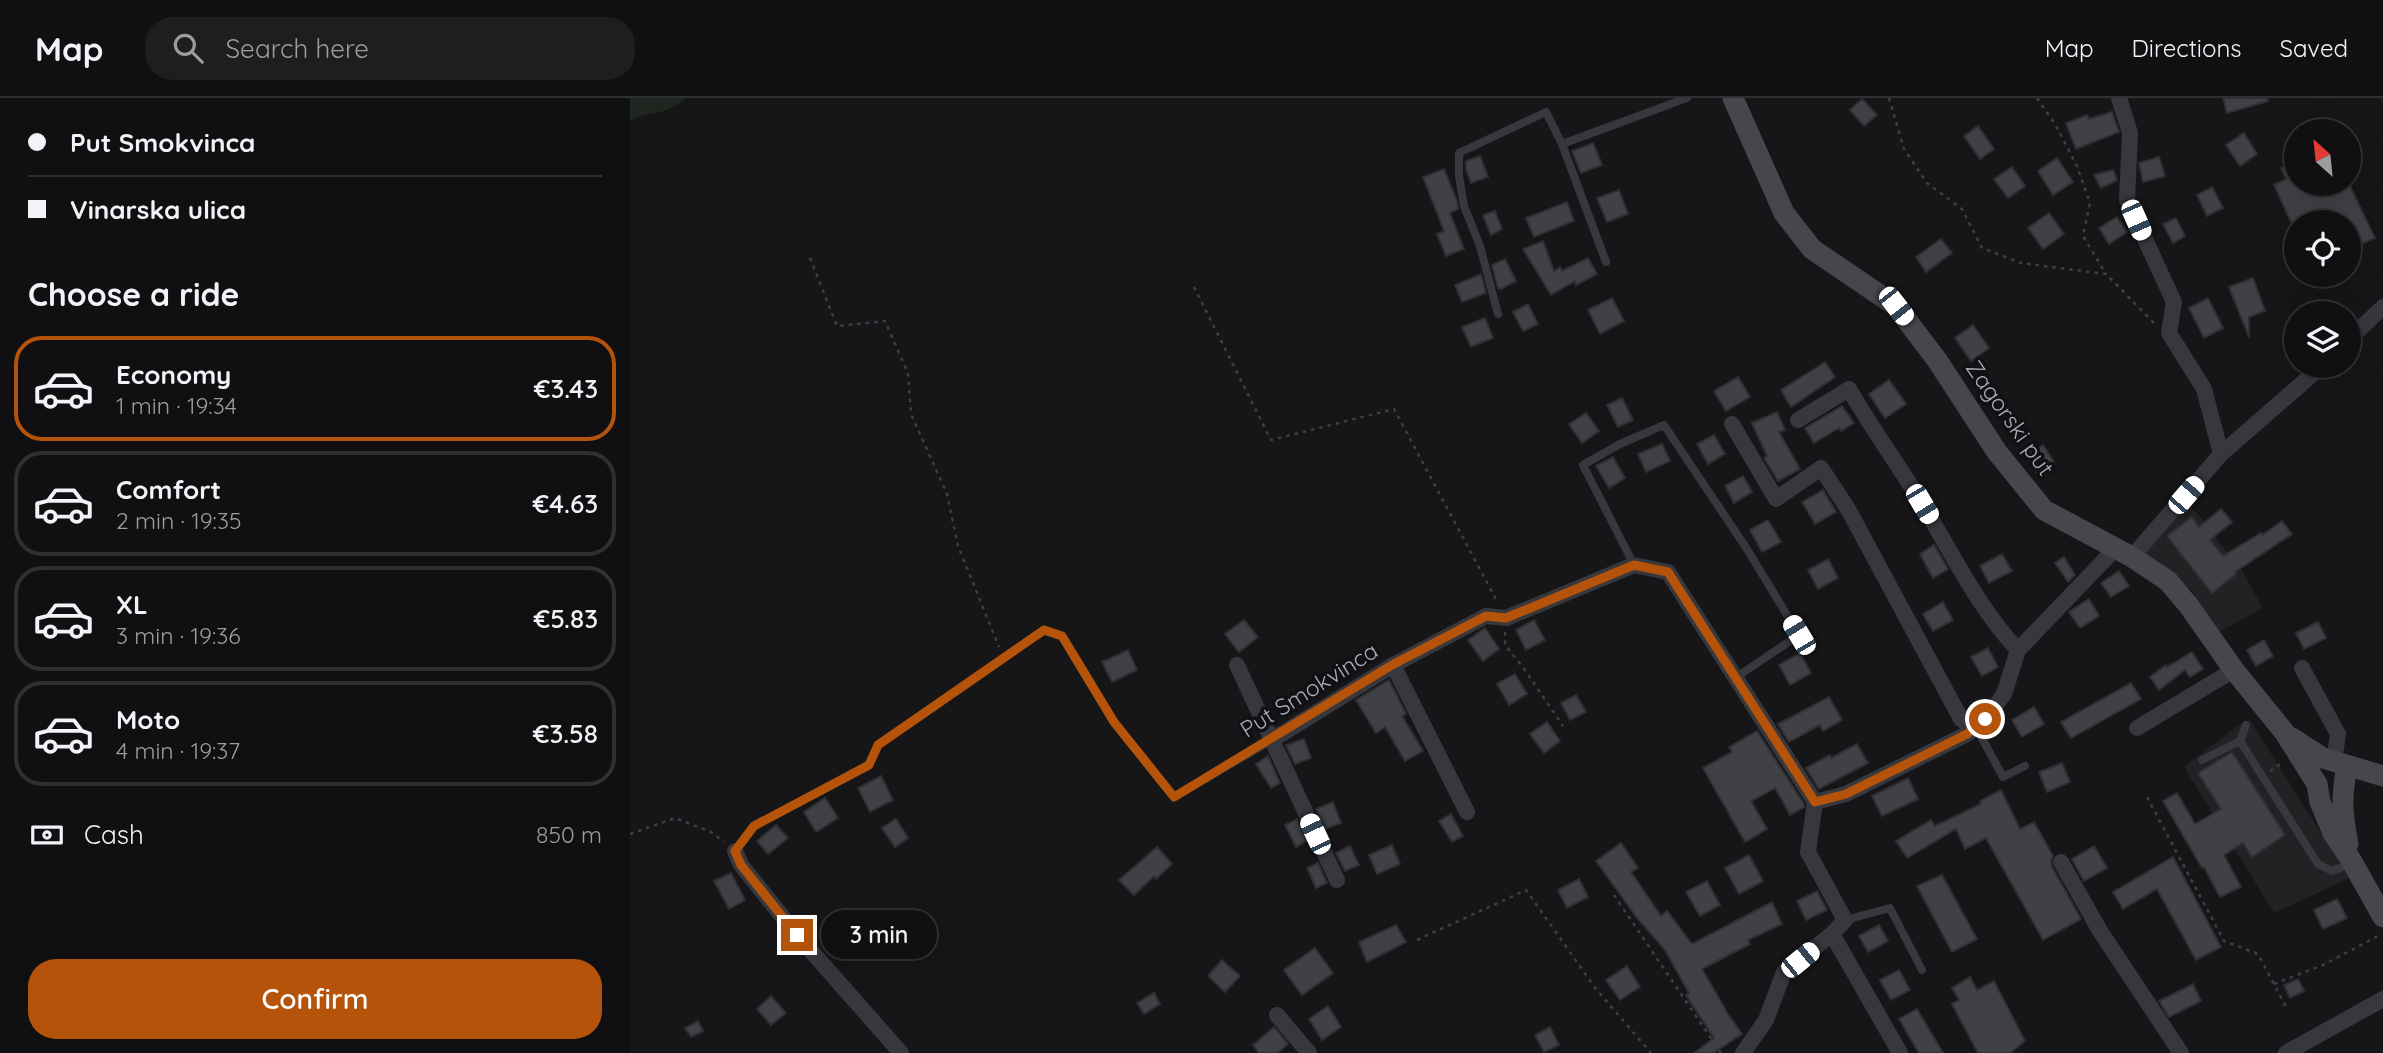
<!DOCTYPE html>
<html lang="en">
<head>
<meta charset="utf-8">
<style>
  :root { --surface:#101012; --page:#1e1e20; --text:#f1f3f6; --muted:#9c9d9f; --line:#303032; --accent:#b45309 }
  body { margin:0; font-family:Quicksand,sans-serif; background:var(--page); color:var(--text); height:100vh; display:flex; flex-direction:column; font-size:26px; white-space:nowrap }
  * { box-sizing:border-box; margin:0 }
  p { font-size:23px; color:var(--muted) }
  .icon { flex:none; width:38px; height:38px; fill:none; stroke:currentColor; stroke-width:2; stroke-linecap:round; stroke-linejoin:round }
  .map { position:relative; flex:1; overflow:hidden }
  .side { display:flex; flex-direction:column; background:var(--surface); width:630px }
  .side>* { flex:none }
  .top-card { display:grid; align-content:center; height:154px; padding:0 28px; background:var(--surface) }
  .needle { width:46px; rotate:333deg }
  .controls { position:absolute; left:1654px; top:21px; display:grid; gap:14px }
  .controls a { display:grid; place-items:center; width:77px; height:77px; border-radius:50%; background:var(--surface); box-shadow:0 7px 28px #0002,0 0 0 2px var(--line); font-size:35px }
  .end { position:absolute; width:32px; height:32px; margin:-16px; border:9px solid #b45309; background:#fff; box-shadow:0 0 0 4px #fff }
  .from { border-radius:50% }
  .bubble { position:absolute; height:49px; border-radius:24px; background:var(--surface); box-shadow:0 7px 28px #0002,0 0 0 2px var(--line); font-size:23px; font-weight:600; line-height:49px; text-align:center }
  .car { position:absolute; width:21px; height:42px; margin:-21px -10px; border-radius:9px; box-shadow:0 0 5px 2px #0007; background:linear-gradient(#fff 24%,#345 0 40%,#fff 0 76%,#345 0 86%,#fff 0) }
  .top-card b { display:flex; align-items:center; gap:24px; height:66px; font-size:26px }
  .top-card b+b { border-top:2px solid var(--line) }
  .top-card i { width:18px; height:18px; background:var(--text) }
  ul { padding:0; list-style:none }
  li { display:flex; align-items:center; gap:21px; height:105px; margin:0 14px 10px; padding:0 14px; border:4px solid var(--line); border-radius:28px }
  li div { flex:1 }
  li b { display:block; font-size:26px }
  li em { font-style:normal; font-weight:600 }
  li.active { border-color:var(--accent) }
  li>.icon { width:63px; height:63px; stroke-width:1.5 }
  h2 { padding:0 28px; font-size:32px; line-height:84px }
  .pay { display:flex; align-items:center; gap:18px; height:77px; padding:0 28px; font-size:26px }
  .pay p { margin-inline-start:auto }
  .button { display:flex; gap:14px; margin-top:auto; padding:14px 28px }
  .button a { flex:1; height:80px; border-radius:28px; background:var(--accent); color:#fff; font-size:28px; font-weight:600; line-height:80px; text-align:center }
  header { display:flex; align-items:center; gap:42px; box-sizing:border-box; height:98px; padding:0 35px; background:var(--surface); border-bottom:2px solid var(--line) }
  header strong { font-size:33px }
  nav { display:flex; gap:38px; margin-inline-start:auto; font-size:24px }
  .search { width:490px; height:63px; background:var(--page); display:flex; align-items:center; gap:18px; box-sizing:border-box; padding:0 24px; border-radius:28px; color:var(--muted); font-size:26px }
  main { display:flex; flex:1; min-height:0 }
  .map>svg:first-child { display:block }
  .built { fill:#222225 }
  .green { fill:#1e261f }
  .building { fill:#404145; stroke:#303034; stroke-width:2 }
  .lines { fill:none; stroke-linecap:round; stroke-linejoin:round }
  .path { stroke:#3d3f44; stroke-width:2.5; stroke-dasharray:3.5 5; stroke-linecap:butt }
  .service { stroke:#37383d; stroke-width:8 }
  .minor { stroke:#37383d; stroke-width:16 }
  .secondary { stroke:#45474d; stroke-width:21 }
  .route { stroke:#b45309; stroke-width:9 }
  .labels { text-anchor:middle; stroke-width:7; stroke-linejoin:round; paint-order:stroke }
  .street-label { font-size:23px; fill:#a8adb8; stroke:#111113 }
</style>
</head>
<body>
<header>
<strong>Map</strong>
<div class="search"><svg class="icon" aria-label="search" viewBox="0 0 24 24"><circle cx="10" cy="10" r="6"/><path d="M15 15l6 6"/></svg>Search here</div>
<nav><a>Map</a><a>Directions</a><a>Saved</a></nav>
</header>
<main>
<section class="side">
<div class="top-card">
<b><i class="from"></i>Put Smokvinca</b>
<b><i></i>Vinarska ulica</b>
</div>
<h2>Choose a ride</h2>
<ul>
<li class="active"><svg class="icon" aria-label="car" viewBox="0 0 24 24"><path d="M5 17H2v-5l4-1 3-4h7l3 4 3 1v5h-3M9 17h6M6 11h13"/><circle cx="7" cy="17" r="2"/><circle cx="17" cy="17" r="2"/></svg><div><b>Economy</b><p>1 min · 19:34</p></div><em>€3.43</em></li>
<li><svg class="icon" aria-label="car" viewBox="0 0 24 24"><path d="M5 17H2v-5l4-1 3-4h7l3 4 3 1v5h-3M9 17h6M6 11h13"/><circle cx="7" cy="17" r="2"/><circle cx="17" cy="17" r="2"/></svg><div><b>Comfort</b><p>2 min · 19:35</p></div><em>€4.63</em></li>
<li><svg class="icon" aria-label="car" viewBox="0 0 24 24"><path d="M5 17H2v-5l4-1 3-4h7l3 4 3 1v5h-3M9 17h6M6 11h13"/><circle cx="7" cy="17" r="2"/><circle cx="17" cy="17" r="2"/></svg><div><b>XL</b><p>3 min · 19:36</p></div><em>€5.83</em></li>
<li><svg class="icon" aria-label="car" viewBox="0 0 24 24"><path d="M5 17H2v-5l4-1 3-4h7l3 4 3 1v5h-3M9 17h6M6 11h13"/><circle cx="7" cy="17" r="2"/><circle cx="17" cy="17" r="2"/></svg><div><b>Moto</b><p>4 min · 19:37</p></div><em>€3.58</em></li>
</ul>
<div class="pay"><svg class="icon" aria-label="cash" viewBox="0 0 24 24"><path d="M3 7h18v10H3z"/><circle cx="12" cy="12" r="2"/></svg>Cash<p>850 m</p></div>
<div class="button"><a>Confirm</a></div>
</section>
<div class="map">
<svg width="1753" height="955" viewBox="0 0 1753 955">
  <rect width="100%" height="100%" fill="#161618"/>
  <!-- built -->
  <g class="built">
    <path d="M1554,406L1567,415L1613,475L1633,510L1589,534L1561,492L1542,476L1512,457Z"/>
    <path d="M1620,622L1719,780L1644,815L1554,669L1607,628Z"/>
  </g>
  <!-- green -->
  <path class="green" d="M0,0H56C36,18 23,12 0,22Z"/>
  <!-- building -->
  <g class="building">
    <path d="M1593,0H1637L1638,3L1597,15Z"/>
    <path d="M1232,1L1247,17L1234,28L1220,12Z"/>
    <path d="M1482,14L1489,34L1446,51L1436,25L1457,17L1459,21Z"/>
    <path d="M1348,28L1364,51L1350,61L1334,38Z"/>
    <path d="M1614,35L1627,56L1610,68L1596,47Z"/>
    <path d="M963,45L972,67L951,75L942,53Z"/>
    <path d="M850,58L858,79L841,85L836,71V63Z"/>
    <path d="M1529,59L1535,78L1513,84L1509,65Z"/>
    <path d="M1427,60L1443,84L1423,97L1408,73Z"/>
    <path d="M1666,63V86H1719L1745,140L1718,152V124H1661L1644,87L1656,81L1651,70Z"/>
    <path d="M1382,69L1395,88L1378,100L1364,81Z"/>
    <path d="M814,71L827,103L828,111L820,115L834,151L816,158L807,136L814,133L793,79Z"/>
    <path d="M1483,72L1487,82L1471,90L1464,77Z"/>
    <path d="M1582,89L1593,110L1577,118L1567,97Z"/>
    <path d="M989,92L998,116L977,124L967,100Z"/>
    <path d="M937,104L944,123L904,139L896,120Z"/>
    <path d="M865,113L872,131L861,137L853,117Z"/>
    <path d="M1419,115L1434,136L1413,151L1398,130Z"/>
    <path d="M1487,119L1497,134L1479,146L1469,130Z"/>
    <path d="M1546,120L1555,138L1543,145L1533,126Z"/>
    <path d="M1311,141L1322,155L1296,174L1286,159Z"/>
    <path d="M913,143L924,173L930,169L932,173L958,160L967,176L946,187L945,183L921,197L893,151Z"/>
    <path d="M875,161L886,183L871,191L868,190L862,167Z"/>
    <path d="M851,176L856,195L832,204L825,187Z"/>
    <path d="M1623,180L1635,213L1619,219V239L1599,189Z"/>
    <path d="M982,200L994,223L970,236L958,212Z"/>
    <path d="M1578,200L1593,230L1574,240L1559,210Z"/>
    <path d="M898,206L908,226L893,233L883,214Z"/>
    <path d="M855,220L863,240L841,249L832,229Z"/>
    <path d="M1343,227L1359,250L1341,263L1325,240Z"/>
    <path d="M1195,264L1205,279L1161,309L1151,292Z"/>
    <path d="M1108,279L1120,299L1096,313L1084,293Z"/>
    <path d="M1259,282L1276,306L1255,320L1239,296Z"/>
    <path d="M992,300L1003,322L988,329L977,307Z"/>
    <path d="M1212,308L1224,325L1211,333L1209,330L1184,345L1175,330Z"/>
    <path d="M1147,314L1155,332L1149,334L1170,371L1148,383L1134,360L1137,358L1122,325Z"/>
    <path d="M956,315L969,333L952,345L939,326Z"/>
    <path d="M1084,337L1095,356L1078,366L1067,346Z"/>
    <path d="M1032,346L1040,363L1016,374L1008,356Z"/>
    <path d="M1413,347L1424,364L1407,375L1396,357Z"/>
    <path d="M983,359L995,380L979,390L966,368Z"/>
    <path d="M1113,378L1122,394L1104,405L1095,388Z"/>
    <path d="M1193,392L1206,414L1185,426L1172,404Z"/>
    <path d="M1591,411L1602,424L1580,442L1593,458L1631,435L1632,437L1652,423L1662,436L1605,474L1606,476L1582,495L1537,438L1562,419L1569,429Z"/>
    <path d="M1138,422L1151,444L1132,454L1120,432Z"/>
    <path d="M1304,447L1318,471L1303,480L1290,456Z"/>
    <path d="M1372,456L1382,473L1359,485L1350,468Z"/>
    <path d="M1434,459L1445,477L1438,484L1425,465Z"/>
    <path d="M1198,461L1208,480L1188,491L1178,472Z"/>
    <path d="M1489,473L1499,488L1481,499L1471,485Z"/>
    <path d="M1459,501L1469,518L1450,530L1439,514Z"/>
    <path d="M1313,504L1323,522L1303,533L1293,516Z"/>
    <path d="M614,522L628,539L609,554L595,536Z"/>
    <path d="M904,522L915,542L896,552L886,532Z"/>
    <path d="M1688,524L1696,540L1674,551L1666,535Z"/>
    <path d="M855,530L869,551L853,563L838,542Z"/>
    <path d="M1634,542L1643,558L1626,568L1617,552Z"/>
    <path d="M1358,550L1368,569L1352,578L1341,559Z"/>
    <path d="M498,552L507,572L482,584L472,564Z"/>
    <path d="M1562,554L1573,571L1560,579L1555,572L1529,592L1520,579L1536,567L1537,569Z"/>
    <path d="M1170,555L1181,575L1160,587L1149,567Z"/>
    <path d="M885,576L897,596L879,607L867,586Z"/>
    <path d="M759,582L776,616L772,618L793,653L775,663L755,629L746,635L726,602Z"/>
    <path d="M1501,585L1511,601L1441,640L1431,624Z"/>
    <path d="M946,597L956,614L940,622L931,605Z"/>
    <path d="M1199,599L1212,622L1193,633L1190,627L1159,644L1148,626Z"/>
    <path d="M1404,609L1414,626L1392,639L1382,622Z"/>
    <path d="M917,624L930,643L914,655L900,636Z"/>
    <path d="M1127,633L1174,706V709L1160,717L1145,690L1121,703L1137,731L1115,744L1073,670L1102,654L1099,649Z"/>
    <path d="M674,641L681,660L665,666L656,647Z"/>
    <path d="M1227,646L1238,665L1189,691L1176,670L1200,657L1201,660Z"/>
    <path d="M1602,654L1655,737L1622,759L1613,745L1594,757L1611,789L1590,799L1574,769L1572,770L1533,703L1547,695L1565,726L1591,711L1568,675Z"/>
    <path d="M638,658L650,685L641,690L626,666Z"/>
    <path d="M1432,665L1440,684L1417,694L1409,674Z"/>
    <path d="M251,678L263,702L240,714L228,690Z"/>
    <path d="M1278,680L1288,701L1252,718L1242,698Z"/>
    <path d="M1371,692L1390,731L1404,724L1423,758L1421,763L1422,769L1451,821L1413,842L1356,740L1335,751L1326,731L1277,760L1266,743L1301,722L1305,728L1351,706L1350,703Z"/>
    <path d="M195,700L208,720L186,734L174,714Z"/>
    <path d="M703,704L711,725L695,731L686,711Z"/>
    <path d="M821,716L833,738L822,744L809,723Z"/>
    <path d="M266,721L278,740L265,749L252,730Z"/>
    <path d="M667,721L677,743L666,749L655,727Z"/>
    <path d="M146,727L158,740L138,756L127,743Z"/>
    <path d="M991,745L1008,770L1001,774L1031,818L1037,813L1062,846L1142,804L1152,826L1118,842L1120,846L1072,871L1098,916L1112,936L1083,955H1064L1084,940L1056,897L1059,895L1035,852L1007,820L966,763Z"/>
    <path d="M762,747L770,766L747,776L739,757Z"/>
    <path d="M720,748L729,767L715,773L706,755Z"/>
    <path d="M1464,748L1477,770L1454,783L1442,761Z"/>
    <path d="M527,749L542,766L526,781L524,778L504,797L489,782Z"/>
    <path d="M1119,757L1133,783L1109,796L1095,770Z"/>
    <path d="M1543,759L1591,849L1566,862L1527,791L1493,811L1483,794Z"/>
    <path d="M688,765L697,785L686,790L677,770Z"/>
    <path d="M101,775L115,802L99,811L84,783Z"/>
    <path d="M1312,777L1347,841L1322,854L1287,788Z"/>
    <path d="M949,781L958,799L937,810L928,792Z"/>
    <path d="M1077,783L1090,807L1070,818L1056,794Z"/>
    <path d="M1187,793L1197,812L1176,822L1167,803Z"/>
    <path d="M1707,801L1717,820L1693,831L1684,812Z"/>
    <path d="M766,827L776,844L737,864L729,844Z"/>
    <path d="M1249,827L1258,843L1238,854L1229,838Z"/>
    <path d="M685,850L703,875L672,897L654,872Z"/>
    <path d="M592,862L610,878L595,894L578,878Z"/>
    <path d="M997,868L1010,889L990,902L976,882Z"/>
    <path d="M1269,872L1280,892L1261,902L1250,882Z"/>
    <path d="M1340,879L1347,892L1364,883L1395,943L1380,955H1348L1322,906L1329,902L1322,890Z"/>
    <path d="M1668,881L1674,893L1660,900L1654,887Z"/>
    <path d="M1563,886L1571,903L1539,919L1529,903Z"/>
    <path d="M524,895L530,906L514,916L507,905Z"/>
    <path d="M141,898L156,915L141,927L127,911Z"/>
    <path d="M698,908L711,929L692,942L679,921Z"/>
    <path d="M1287,911L1313,955H1289L1269,921Z"/>
    <path d="M68,923L73,933L61,939L55,930Z"/>
    <path d="M644,929L658,946L648,955H629L623,947Z"/>
    <path d="M920,929L929,947L914,954L905,937Z"/>
  </g>
  <g class="lines">
    <!-- path -->
    <g class="path">
      <path d="M1259,0L1274,51L1297,85L1332,111L1352,150L1391,165L1476,176L1525,226"/>
      <path d="M1407,0L1425,26L1447,68L1460,105L1453,138L1476,176"/>
      <path d="M180,160L207,228L255,223L278,275L281,316L317,396L328,448L369,549"/>
      <path d="M564,189L641,342L764,311L868,505"/>
      <path d="M875,534V547L895,572L933,628"/>
      <path d="M1640,673L1652,665"/>
      <path d="M1517,699L1594,843L1628,856L1656,909"/>
      <path d="M0,736L45,720L81,734L94,744"/>
      <path d="M984,797L1091,955"/>
      <path d="M787,842L896,792L966,891L1021,955"/>
      <path d="M1644,886L1693,867L1752,836"/>
    </g>
    <!-- service -->
    <g class="service">
      <path d="M976,164L932,46L1057,0"/>
      <path d="M868,216L850,148L834,108L829,78V55L916,14L932,46"/>
      <path d="M1004,467L953,367L990,346L1034,327L1117,451L1169,537L1105,580"/>
      <path d="M1343,629L1348,633L1373,679L1395,668"/>
      <path d="M1610,643L1688,766L1702,773L1720,766"/>
      <path d="M1572,662L1610,643L1616,627"/>
      <path d="M105,753L124,728L239,667L248,647L414,532L432,538L484,624L544,699L642,642"/>
      <path d="M1215,822L1260,810L1292,872"/>
    </g>
    <!-- minor -->
    <g class="minor">
      <path d="M1489,0L1500,35L1497,102L1544,204L1539,235L1574,291L1591,356"/>
      <path d="M1718,242L1753,209"/>
      <path d="M1168,322L1219,291C1242,331 1270,369 1294,409C1323,457 1349,511 1388,552"/>
      <path d="M1102,326L1146,401L1191,370L1218,411L1331,621L1343,629"/>
      <path d="M1502,459L1591,356L1692,268"/>
      <path d="M607,567L707,782"/>
      <path d="M763,567L837,714"/>
      <path d="M1672,570L1708,636L1704,664"/>
      <path d="M1507,630L1604,572"/>
      <path d="M642,642L763,567L856,518L876,520L1004,467L1038,474L1185,704"/>
      <path d="M1185,704L1216,696L1337,636L1355,621L1374,596L1388,552L1486,450"/>
      <path d="M105,753L111,767L167,837L271,955"/>
      <path d="M1431,764L1470,833L1551,955"/>
      <path d="M1202,836L1270,955"/>
      <path d="M647,917L679,955"/>
      <path d="M1113,955L1136,922L1154,874L1202,836L1215,822L1178,754L1185,704"/>
      <path d="M1656,955L1753,901"/>
    </g>
    <!-- secondary -->
    <g class="secondary">
      <path d="M1103,0L1154,115L1182,151L1266,208L1307,262L1367,354L1414,412L1502,459L1538,483L1559,508L1604,572L1655,635L1687,686L1690,704L1703,735L1721,762L1753,819"/>
      <path d="M1662,640L1693,660L1753,678"/>
      <path d="M1717,669C1711,698 1712,717 1718,746"/>
    </g>
  </g>
  <g class="lines">
    <!-- route -->
    <path class="route" d="M167,837L111,767L105,753L124,728L239,667L248,647L414,532L432,538L484,624L544,699L762,567L856,518L876,520L1004,467L1038,474L1185,704L1216,696L1337,636L1355,621"/>
  </g>
  <g class="labels">
    <!-- street labels -->
    <g class="street-label">
      <text transform="translate(1380 320) rotate(55)" y="8">Zagorski put</text>
      <text transform="translate(679 592) rotate(-32)" y="8">Put Smokvinca</text>
    </g>
  </g>
</svg>
<div class="controls">
<a><svg class="needle" viewBox="-14 -14 28 28"><path d="M0-13l5 13h-10z" fill="#e53935"/><path d="M0 13l5-13h-10z" fill="#9c9d9f"/></svg></a>
<a><svg class="icon" aria-label="locate" viewBox="0 0 24 24"><circle cx="12" cy="12" r="6"/><path d="M12 2v4M12 18v4M2 12h4M18 12h4"/></svg></a>
<a><svg class="icon" aria-label="layers" viewBox="0 0 24 24"><path d="M12 4l9 5-9 5-9-5zM3 14l9 5 9-5"/></svg></a>
</div>
<i class="end from" style="left:1355px;top:621px"></i>
<i class="end" style="left:167px;top:837px"></i>
<div class="bubble" style="left:191px;top:812px;width:116px">3 min</div>
<i class="car" style="left:1506px;top:122px;rotate:156deg"></i>
<i class="car" style="left:1266px;top:208px;rotate:142deg"></i>
<i class="car" style="left:1556px;top:397px;rotate:41deg"></i>
<i class="car" style="left:1292px;top:406px;rotate:149deg"></i>
<i class="car" style="left:1169px;top:537px;rotate:329deg"></i>
<i class="car" style="left:685px;top:736px;rotate:335deg"></i>
<i class="car" style="left:1170px;top:862px;rotate:51deg"></i>
</div>
</main>
</body>
</html>
